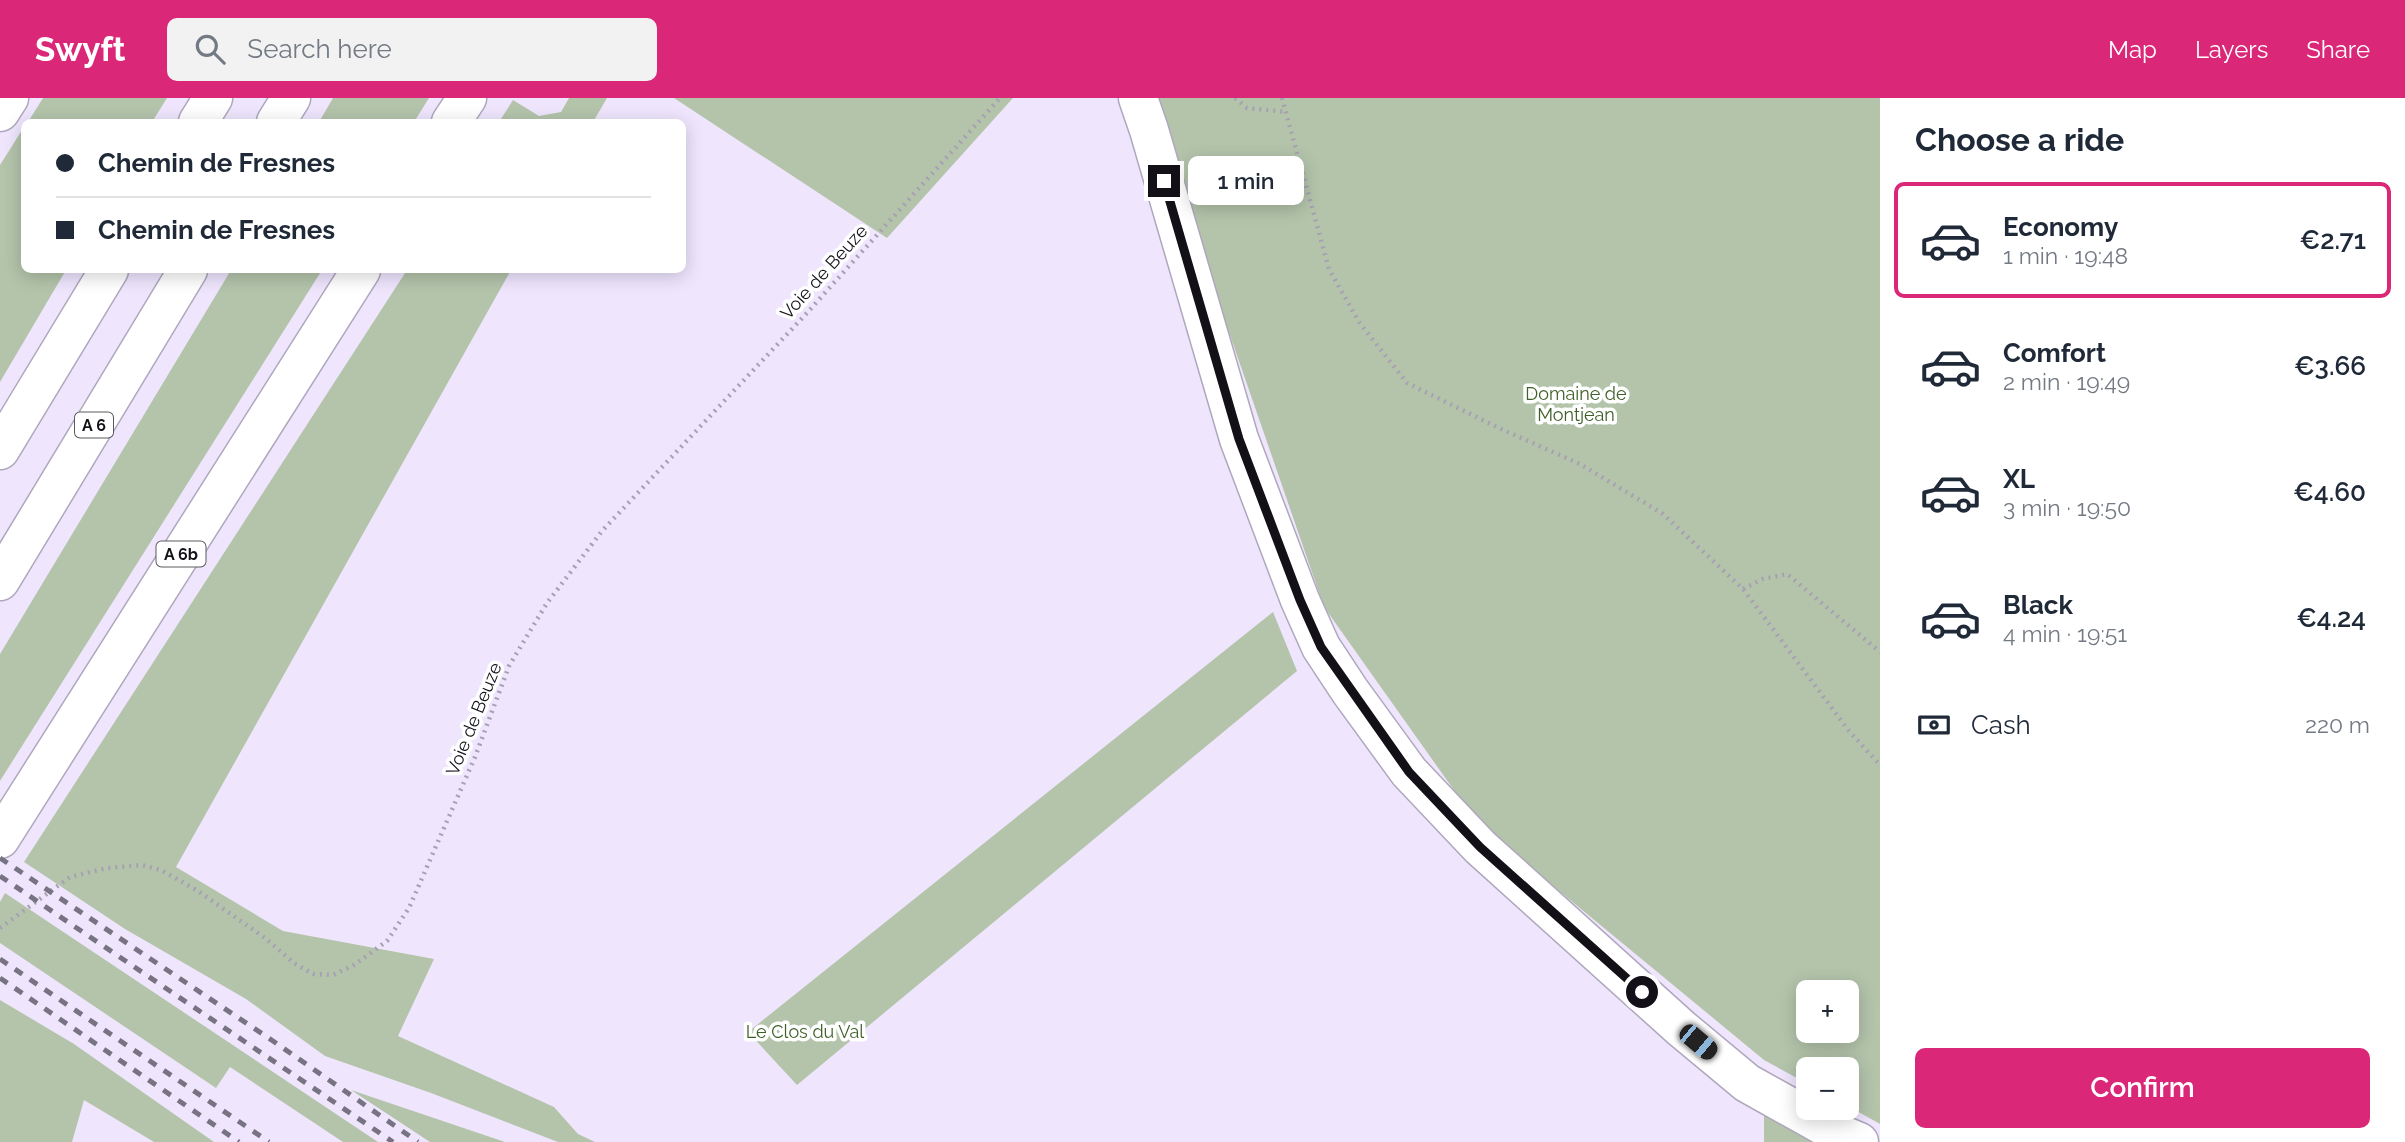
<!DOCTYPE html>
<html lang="en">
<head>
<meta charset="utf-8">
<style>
  :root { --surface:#fff; --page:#f2f2f3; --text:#1f2937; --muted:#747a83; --line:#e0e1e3; --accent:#db2777 }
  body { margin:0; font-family:Raleway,sans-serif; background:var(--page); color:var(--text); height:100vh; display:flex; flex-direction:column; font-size:26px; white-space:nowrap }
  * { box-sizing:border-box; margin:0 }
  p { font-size:23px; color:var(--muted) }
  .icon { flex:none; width:38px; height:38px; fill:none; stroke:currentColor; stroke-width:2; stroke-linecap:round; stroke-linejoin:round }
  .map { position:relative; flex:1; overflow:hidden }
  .panel { display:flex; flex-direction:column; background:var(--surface); width:525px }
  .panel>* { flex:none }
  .guide { position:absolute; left:21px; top:21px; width:665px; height:154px; border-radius:10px; box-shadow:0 4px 18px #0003; display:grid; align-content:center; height:154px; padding:0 35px; background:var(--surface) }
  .controls { position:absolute; left:1796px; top:882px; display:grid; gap:14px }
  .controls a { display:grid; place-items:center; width:63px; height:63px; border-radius:10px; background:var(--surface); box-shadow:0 4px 18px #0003; font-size:35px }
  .end { position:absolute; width:32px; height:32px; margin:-16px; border:9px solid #131018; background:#fff; box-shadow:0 0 0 4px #fff }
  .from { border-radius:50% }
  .bubble { position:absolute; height:49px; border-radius:10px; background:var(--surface); box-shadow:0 4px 18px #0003; font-size:23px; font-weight:600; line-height:49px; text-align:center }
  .car { position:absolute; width:21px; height:42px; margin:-21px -10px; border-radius:9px; box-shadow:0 0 5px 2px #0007; background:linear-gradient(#222 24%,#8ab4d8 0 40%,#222 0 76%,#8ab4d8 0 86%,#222 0) }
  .guide b { display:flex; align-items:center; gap:24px; height:66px; font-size:26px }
  .guide b+b { border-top:2px solid var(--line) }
  .guide i { width:18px; height:18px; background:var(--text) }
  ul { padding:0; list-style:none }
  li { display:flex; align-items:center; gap:21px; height:116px; margin:0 14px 10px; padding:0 21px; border:4px solid transparent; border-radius:10px }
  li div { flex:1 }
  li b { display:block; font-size:26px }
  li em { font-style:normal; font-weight:600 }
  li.active { border-color:var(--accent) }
  li>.icon { width:63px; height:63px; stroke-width:1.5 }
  h2 { padding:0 35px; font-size:32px; line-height:84px }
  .pay { display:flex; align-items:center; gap:18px; height:77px; padding:0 35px; font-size:26px }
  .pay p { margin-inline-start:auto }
  .action { display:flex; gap:14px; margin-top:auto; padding:14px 35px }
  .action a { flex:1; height:80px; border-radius:10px; background:var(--accent); color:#fff; font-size:28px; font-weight:600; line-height:80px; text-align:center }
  header { display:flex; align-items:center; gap:42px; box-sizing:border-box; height:98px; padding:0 35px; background:var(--accent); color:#fff }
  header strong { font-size:33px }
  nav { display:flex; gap:38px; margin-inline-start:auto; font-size:24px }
  .search { width:490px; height:63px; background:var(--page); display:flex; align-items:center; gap:18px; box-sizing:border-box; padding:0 24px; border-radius:10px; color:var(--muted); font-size:26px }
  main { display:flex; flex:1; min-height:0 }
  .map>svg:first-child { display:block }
  .green { fill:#b4c4ab; fill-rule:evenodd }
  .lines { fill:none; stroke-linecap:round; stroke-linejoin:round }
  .tertiary-casing { stroke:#afa7bd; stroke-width:41 }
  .motorway-casing { stroke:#afa7bd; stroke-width:41 }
  .path { stroke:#a7a0b3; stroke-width:4.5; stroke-dasharray:2 5; stroke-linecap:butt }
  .tertiary { stroke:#fff; stroke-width:38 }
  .motorway { stroke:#fff; stroke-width:38 }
  .rail { stroke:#787382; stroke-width:5; stroke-dasharray:9 9; stroke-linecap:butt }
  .route { stroke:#131018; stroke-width:9 }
  .labels { text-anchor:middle; stroke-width:7; stroke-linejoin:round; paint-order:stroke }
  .shield { fill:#fff; stroke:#5a585d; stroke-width:2 }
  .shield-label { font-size:16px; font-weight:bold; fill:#131018 }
  .street-label { font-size:18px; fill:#131018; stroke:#fff }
  .park-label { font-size:18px; fill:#3f5f28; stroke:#fff }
</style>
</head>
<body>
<header>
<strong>Swyft</strong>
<div class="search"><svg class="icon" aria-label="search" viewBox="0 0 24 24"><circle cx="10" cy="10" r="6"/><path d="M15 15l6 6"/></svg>Search here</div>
<nav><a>Map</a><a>Layers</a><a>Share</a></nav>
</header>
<main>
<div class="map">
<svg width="1880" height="1044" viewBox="0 0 1880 1044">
  <rect width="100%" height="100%" fill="#efe6fe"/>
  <!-- green -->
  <g class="green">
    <path d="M43,0H167L152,24H28Z"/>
    <path d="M333,0H429L414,24H319Z"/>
    <path d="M569,0H607L593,24H499L513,2L539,18L561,14Z"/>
    <path d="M674,0H1013L887,140Z"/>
    <path d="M1148,0H1880V1026L1846,1007V971H1808V986L1764,962L1478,726L1324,509ZM1808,894H1846V933H1808Z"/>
    <path d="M24,29V172H66L0,284V67Z"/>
    <path d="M231,172H322L0,683V556Z"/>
    <path d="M407,172H511L176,769L283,833L434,861L398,938L554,1009L578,1036L595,1044H558L431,995L325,958L246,901L125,831L24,764Z"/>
    <path d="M1273,514L1297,573L797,987L748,934Z"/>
    <path d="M5,795L378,1044H343L230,969L216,990L0,845V804Z"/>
    <path d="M0,902L74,946L214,1044H154L84,1002L72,1044H0Z"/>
    <path d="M351,992L505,1044H430Z"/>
    <path d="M1764,1012L1832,1044H1764Z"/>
  </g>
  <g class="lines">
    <!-- tertiary casing -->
    <g class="tertiary-casing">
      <path id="tertiary" d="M1138,0L1149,32L1239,341L1300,502L1321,549L1350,593L1409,674L1480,749L1682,931L1747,985L1833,1033L1859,1044"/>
    </g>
    <!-- motorway casing -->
    <g class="motorway-casing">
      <g id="motorway">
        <path d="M0,14L9,0"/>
        <path d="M198,24L213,0"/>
        <path d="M276,24L291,0"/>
        <path d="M451,24L467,0"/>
        <path d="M0,352L109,172"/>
        <path d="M0,483L188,172"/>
        <path d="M0,741L361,172"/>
      </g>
    </g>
    <!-- path -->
    <g class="path">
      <path d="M1235,0L1247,10L1287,14"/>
      <path d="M1282,0L1329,171L1359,224L1407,285L1501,331L1580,366L1663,416L1743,491L1849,633L1880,667"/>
      <path d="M1743,491L1763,481L1787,476L1880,554"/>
      <path d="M0,830L70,779L107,770L142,767L161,772L198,793L265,840L294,865L313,876L333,877L354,867L387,843L409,810L475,659L509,568L547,505L602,433L806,216L1000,0"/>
    </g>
    <!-- tertiary -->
    <use href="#tertiary" class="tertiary"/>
    <!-- motorway -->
    <use href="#motorway" class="motorway"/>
    <!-- rail -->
    <g class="rail">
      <path d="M0,760L273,943L418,1044"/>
      <path d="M0,778L393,1044"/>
      <path d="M0,861L269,1044"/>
      <path d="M0,880L239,1044"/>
    </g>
  </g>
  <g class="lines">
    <!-- route -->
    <path class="route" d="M1164,83L1239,341L1300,502L1321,549L1409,674L1480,749L1642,894"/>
  </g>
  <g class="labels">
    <!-- shield labels -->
    <g class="shield">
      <rect x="75" y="314.5" width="38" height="25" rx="5"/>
      <rect x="156.5" y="443.5" width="49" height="25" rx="5"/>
    </g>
    <g class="shield-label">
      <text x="94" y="333">A 6</text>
      <text x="181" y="462">A 6b</text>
    </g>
    <!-- street labels -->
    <g class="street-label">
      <text transform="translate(824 174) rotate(-48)" y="6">Voie de Beuze</text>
      <text transform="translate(474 621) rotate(-68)" y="6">Voie de Beuze</text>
    </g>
    <!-- park labels -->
    <g class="park-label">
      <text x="1576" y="302">Domaine de<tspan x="1576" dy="21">Montjean</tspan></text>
      <text x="805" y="940">Le Clos du Val</text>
    </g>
  </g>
</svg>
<div class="controls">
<a>+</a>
<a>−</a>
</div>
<i class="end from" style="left:1642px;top:894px"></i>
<i class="end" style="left:1164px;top:83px"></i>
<div class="bubble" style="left:1188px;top:58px;width:116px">1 min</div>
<i class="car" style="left:1698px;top:944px;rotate:130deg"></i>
<div class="guide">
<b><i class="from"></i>Chemin de Fresnes</b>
<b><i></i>Chemin de Fresnes</b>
</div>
</div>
<section class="panel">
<h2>Choose a ride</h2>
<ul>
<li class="active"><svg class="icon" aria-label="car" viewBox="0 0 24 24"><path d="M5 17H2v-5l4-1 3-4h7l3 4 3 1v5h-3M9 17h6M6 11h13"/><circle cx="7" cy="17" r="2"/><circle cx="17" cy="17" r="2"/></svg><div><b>Economy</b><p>1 min · 19:48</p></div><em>€2.71</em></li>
<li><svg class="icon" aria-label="car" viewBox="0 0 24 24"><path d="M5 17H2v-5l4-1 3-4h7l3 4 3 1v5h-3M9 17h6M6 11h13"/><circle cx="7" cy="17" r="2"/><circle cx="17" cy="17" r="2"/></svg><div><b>Comfort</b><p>2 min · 19:49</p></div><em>€3.66</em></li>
<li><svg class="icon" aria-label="car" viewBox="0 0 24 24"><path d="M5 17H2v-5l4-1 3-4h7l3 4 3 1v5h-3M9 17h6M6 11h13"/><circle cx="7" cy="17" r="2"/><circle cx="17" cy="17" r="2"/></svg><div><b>XL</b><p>3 min · 19:50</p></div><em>€4.60</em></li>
<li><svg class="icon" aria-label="car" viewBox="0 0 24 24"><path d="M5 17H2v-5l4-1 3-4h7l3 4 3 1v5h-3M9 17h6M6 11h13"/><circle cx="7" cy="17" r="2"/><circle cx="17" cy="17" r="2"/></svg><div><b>Black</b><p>4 min · 19:51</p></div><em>€4.24</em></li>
</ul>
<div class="pay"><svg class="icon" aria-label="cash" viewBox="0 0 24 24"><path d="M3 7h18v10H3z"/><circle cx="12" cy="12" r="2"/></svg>Cash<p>220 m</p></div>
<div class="action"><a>Confirm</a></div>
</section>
</main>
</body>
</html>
